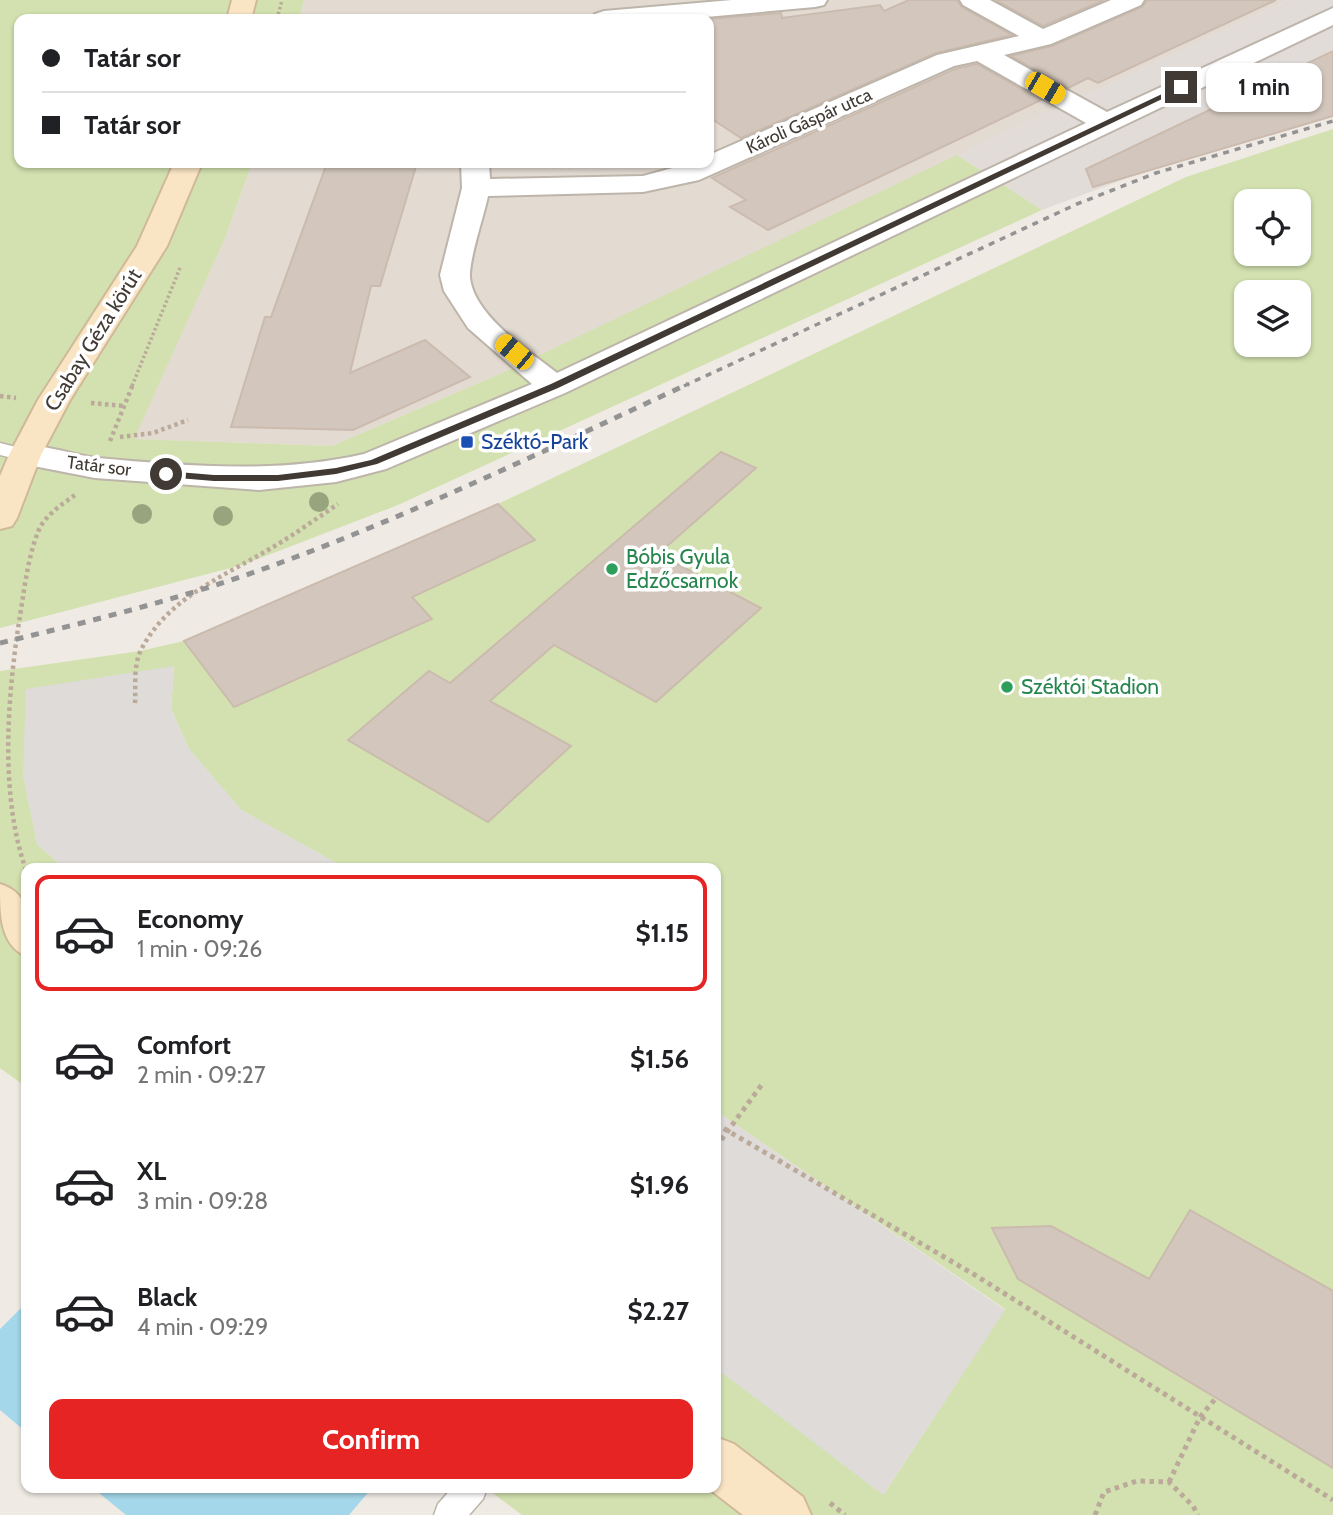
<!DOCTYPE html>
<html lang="en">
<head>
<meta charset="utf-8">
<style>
  :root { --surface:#fff; --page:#f2f2f2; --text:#202124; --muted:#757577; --line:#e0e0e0; --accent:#e62424 }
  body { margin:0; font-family:Cabin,sans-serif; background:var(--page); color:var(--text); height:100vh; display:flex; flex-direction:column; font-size:26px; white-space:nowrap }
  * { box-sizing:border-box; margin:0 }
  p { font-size:23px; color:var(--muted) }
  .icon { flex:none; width:38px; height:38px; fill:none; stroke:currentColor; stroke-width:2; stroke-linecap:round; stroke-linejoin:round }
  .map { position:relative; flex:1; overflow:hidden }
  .drawer { position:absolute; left:21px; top:863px; width:700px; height:630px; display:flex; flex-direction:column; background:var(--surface); border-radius:14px; box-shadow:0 2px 5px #0004 }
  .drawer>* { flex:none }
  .guide { position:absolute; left:14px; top:14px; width:700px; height:154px; border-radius:14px; box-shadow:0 2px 5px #0004; display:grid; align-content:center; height:154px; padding:0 28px; background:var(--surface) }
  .tools { position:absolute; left:1234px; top:189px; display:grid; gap:14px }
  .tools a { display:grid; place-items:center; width:77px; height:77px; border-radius:14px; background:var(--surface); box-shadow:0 2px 5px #0004; font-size:35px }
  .end { position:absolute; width:32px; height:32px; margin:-16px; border:9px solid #413a34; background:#fff; box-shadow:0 0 0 4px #fff }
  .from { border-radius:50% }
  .bubble { position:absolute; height:49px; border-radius:14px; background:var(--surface); box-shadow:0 2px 5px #0004; font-size:23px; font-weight:700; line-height:49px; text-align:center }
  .car { position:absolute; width:21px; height:42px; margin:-21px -10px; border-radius:9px; box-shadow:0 0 5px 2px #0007; background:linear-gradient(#f5c518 24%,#345 0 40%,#f5c518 0 76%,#345 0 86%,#f5c518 0) }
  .guide b { display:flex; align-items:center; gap:24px; height:66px; font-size:26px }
  .guide b+b { border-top:2px solid var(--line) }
  .guide i { width:18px; height:18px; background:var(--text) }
  ul { padding:12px 0 0; list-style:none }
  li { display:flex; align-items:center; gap:21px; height:116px; margin:0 14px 10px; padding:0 14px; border:4px solid transparent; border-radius:14px }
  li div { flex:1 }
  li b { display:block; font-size:26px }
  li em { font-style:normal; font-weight:700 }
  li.selected { border-color:var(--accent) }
  li>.icon { width:63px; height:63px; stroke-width:1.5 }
  .action { display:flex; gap:14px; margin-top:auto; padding:14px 28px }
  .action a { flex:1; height:80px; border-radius:14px; background:var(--accent); color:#fff; font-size:28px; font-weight:700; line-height:80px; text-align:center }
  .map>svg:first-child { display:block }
  .residential { fill:#e3dbd2 }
  .industrial { fill:#e2dcd9 }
  .green { fill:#d2e1af; fill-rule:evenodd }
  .parking { fill:#dedbd9 }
  .water { fill:#a4d7e9 }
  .building { fill:#d3c7bd; stroke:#cbbbae; stroke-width:2 }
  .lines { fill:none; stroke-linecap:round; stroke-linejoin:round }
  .lane-casing { stroke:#bdb4aa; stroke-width:3 }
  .street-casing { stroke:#bdb4aa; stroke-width:4 }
  .secondary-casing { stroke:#cfb999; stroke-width:4 }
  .path-far2 { stroke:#bbaa9a; stroke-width:3.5; stroke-dasharray:2.5 2.5; stroke-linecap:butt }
  .path-far1 { stroke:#bbaa9a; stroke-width:4.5; stroke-dasharray:3.5 3.5; stroke-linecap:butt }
  .path { stroke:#bbaa9a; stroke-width:5; stroke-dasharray:4.5 4.5; stroke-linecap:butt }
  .lane { fill:#fff; fill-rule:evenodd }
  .street { fill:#fff; fill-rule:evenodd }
  .secondary { fill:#f9e4c4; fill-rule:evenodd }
  .rail-far1 { stroke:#939393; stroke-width:3.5; stroke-dasharray:6 6; stroke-linecap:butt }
  .rail { stroke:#939393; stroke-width:5; stroke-dasharray:8 8; stroke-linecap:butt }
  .tree { fill:#97a57f }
  .route { fill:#413a34 }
  .transit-dot { fill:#1a4fb4; stroke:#fff; stroke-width:2.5 }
  .leisure-dot { fill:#2e9e5b; stroke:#fff; stroke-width:2.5 }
  .labels { text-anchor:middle; stroke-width:7; stroke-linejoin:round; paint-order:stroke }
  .far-street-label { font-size:18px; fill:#413a34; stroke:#fff }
  .street-label { font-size:21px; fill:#413a34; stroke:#fff }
  .transit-label { font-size:21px; fill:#164399; stroke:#fff; text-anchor:start }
  .leisure-label { font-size:21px; fill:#27864d; stroke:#fff; text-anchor:start }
</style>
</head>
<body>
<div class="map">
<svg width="1333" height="1515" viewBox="0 0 1333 1515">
  <rect width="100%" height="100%" fill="#f0eae4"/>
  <!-- residential -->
  <path class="residential" d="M304,0H1288L502,373L332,446L133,439L225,238L252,163H709V19H299Z"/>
  <!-- industrial -->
  <path class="industrial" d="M1288,0H1333V116L1157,167L1042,210L957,155Z"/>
  <!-- green -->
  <g class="green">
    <path d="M0,0H304L299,19H19V163H252L225,238L134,439L332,446L502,373L957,155L1042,210L398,505L242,565L0,628Z"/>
    <path d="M1333,129V1515H522L486,1488H716V1368L884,1494L1005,1309L716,1111V868H345L241,810L189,749L171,709L174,667L136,673L23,774L37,844L64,868H26V1087L0,1068V671L140,651L184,641L498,504L1186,177ZM1246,201H1298V254H1246ZM1246,292H1298V345H1246Z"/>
  </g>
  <!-- parking -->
  <g class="parking">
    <path d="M174,666L171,710L189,749L241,810L345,868H64L37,844L23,774L26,689Z"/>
    <path d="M716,1111L1005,1310L883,1495L716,1368Z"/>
  </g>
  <!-- water -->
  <g class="water">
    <path d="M26,1303V1432L0,1410V1329Z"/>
    <path d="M93,1488H372L349,1515H126Z"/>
  </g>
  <!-- building -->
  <g class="building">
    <path d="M909,0H957L962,7L1012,35L936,53L741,138L709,117V19L781,13L782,18L880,5L884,11Z"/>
    <path d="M995,0H1104L1043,26Z"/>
    <path d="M1147,0H1276L1098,83L1088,78L1068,88L1011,56L1052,46L1142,7Z"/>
    <path d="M1333,51V116L1093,187L1086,169Z"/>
    <path d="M977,64L1041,100L768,230L730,207L746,200L712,178L955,69Z"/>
    <path d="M327,163H417L380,286H371L350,373L425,340L470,377L353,430L231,427L265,317H271Z"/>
    <path d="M721,452L756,468L658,554L761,608L656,702L554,645L490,701L571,746L488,822L348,740L429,671L450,683Z"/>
    <path d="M498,504L535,540L412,597L432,619L234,707L184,641Z"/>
    <path d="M1190,1210L1333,1291V1468L1018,1279L992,1228L1051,1226L1149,1279Z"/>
  </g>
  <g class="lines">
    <!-- lane casing -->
    <g class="lane-casing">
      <g id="lane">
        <path d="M0,443L32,451L35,455L32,459L25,461L0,455Z"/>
        <path d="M452,1488H487L483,1499L469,1515H434L438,1504Z"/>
      </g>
    </g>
    <!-- street casing -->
    <g class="street-casing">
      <g id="street">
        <path d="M732,0H827L824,5L815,7L684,19H591L595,14L604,11Z"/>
        <path d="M960,0H990L1043,29L1111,0H1144L1141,5L1051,44L1004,55L1107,112L1333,8V25L565,393L386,469L336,482L259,490L95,478L13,462L9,455L13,448C40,441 70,455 98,458C186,466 277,474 364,454L532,384L468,328L444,291L440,275L462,188L461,163H489L490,179L643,176L691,163H709V155L937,55L1019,36L963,5ZM977,61L1086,123L557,373C529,351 473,315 470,277C469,259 484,216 488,196L643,192L699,180L954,66Z"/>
      </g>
    </g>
    <!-- secondary casing -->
    <g class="secondary-casing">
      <g id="secondary">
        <path d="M232,0H256L251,19H227Z"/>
        <path d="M174,163H202L167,246L70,400L41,455L17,518L12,526L0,529V476L9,455L38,400L137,246Z"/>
        <path d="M0,884C35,895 26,925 26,956C0,945 0,914 0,884Z"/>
        <path d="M716,1437L734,1444L803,1497L811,1515H743L708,1488H716Z"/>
      </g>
    </g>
    <!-- path-far2 -->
    <g class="path-far2">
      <path d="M277,19L282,0"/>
      <path d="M132,386L180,268"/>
    </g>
    <!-- path-far1 -->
    <g class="path-far1">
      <path d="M0,396L16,398"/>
      <path d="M91,403L125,406"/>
      <path d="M120,437L153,433L188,420"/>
      <path d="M110,441L133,384"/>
      <path d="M135,703C136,686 133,666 141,650C165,602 217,579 261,554C288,539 313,521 338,504"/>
      <path d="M26,870C0,796 7,701 19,622C24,593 27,560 38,532C44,516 61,505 75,495"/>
    </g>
    <!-- path -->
    <g class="path">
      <path d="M716,1124L975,1275L1333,1500"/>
      <path d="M716,1147L763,1083"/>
      <path d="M1169,1482L1200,1417L1216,1398"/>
      <path d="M830,1503L845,1515"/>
      <path d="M1095,1515L1104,1492L1137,1481L1169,1482L1193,1506L1198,1515"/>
    </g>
    <!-- lane -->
    <use href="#lane" class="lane"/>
    <!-- street -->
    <use href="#street" class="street"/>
    <!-- secondary -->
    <use href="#secondary" class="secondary"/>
    <!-- rail-far1 -->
    <path class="rail-far1" d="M684,386L1077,204L1156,173L1333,121"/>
    <!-- rail -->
    <path class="rail" d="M0,643C96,620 192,596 285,561C423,510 554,446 688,384"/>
  </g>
  <!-- trees -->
  <g class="tree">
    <circle cx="319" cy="502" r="10"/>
    <circle cx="142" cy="514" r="10"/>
    <circle cx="223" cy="516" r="10"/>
  </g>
  <!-- route -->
  <path class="route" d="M1181,85L1183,89L558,388L377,464L336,474L278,481H214L166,477L162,474L166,471L214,475H278L336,468L371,460L551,384Z"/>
  <!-- markers -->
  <rect class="transit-dot" x="460" y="435" width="14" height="14" rx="3.5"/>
  <g class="leisure-dot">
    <circle cx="612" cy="569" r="7"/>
    <circle cx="1007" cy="687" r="7"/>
  </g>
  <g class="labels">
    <!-- far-street labels -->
    <g class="far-street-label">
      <text transform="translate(809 121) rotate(-24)" y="6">Károli Gáspár utca</text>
      <text transform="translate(99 466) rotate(7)" y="6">Tatár sor</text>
    </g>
    <!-- street labels -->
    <g class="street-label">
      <text transform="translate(93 340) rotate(-58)" y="7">Csabay Géza körút</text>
    </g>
    <!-- transit labels -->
    <g class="transit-label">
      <text x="481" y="449">Széktó-Park</text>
    </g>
    <!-- leisure labels -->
    <g class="leisure-label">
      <text x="626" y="564">Bóbis Gyula<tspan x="626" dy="24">Edzőcsarnok</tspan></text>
      <text x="1021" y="694">Széktói Stadion</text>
    </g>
  </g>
</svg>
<div class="tools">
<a><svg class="icon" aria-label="locate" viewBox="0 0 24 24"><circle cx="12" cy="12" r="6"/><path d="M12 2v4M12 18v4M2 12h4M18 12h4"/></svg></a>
<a><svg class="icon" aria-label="layers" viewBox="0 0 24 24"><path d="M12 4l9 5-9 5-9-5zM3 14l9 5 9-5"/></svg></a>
</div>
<i class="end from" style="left:166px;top:474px"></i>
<i class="end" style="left:1181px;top:87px"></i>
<div class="bubble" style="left:1206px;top:63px;width:116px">1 min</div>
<i class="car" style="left:1045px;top:88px;rotate:120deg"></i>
<i class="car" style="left:514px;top:352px;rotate:310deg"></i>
<div class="guide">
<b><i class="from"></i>Tatár sor</b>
<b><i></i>Tatár sor</b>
</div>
<section class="drawer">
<ul>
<li class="selected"><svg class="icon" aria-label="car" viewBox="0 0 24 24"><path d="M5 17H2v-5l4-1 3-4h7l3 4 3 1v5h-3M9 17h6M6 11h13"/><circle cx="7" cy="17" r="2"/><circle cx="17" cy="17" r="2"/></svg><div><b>Economy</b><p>1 min · 09:26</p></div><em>$1.15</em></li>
<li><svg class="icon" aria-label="car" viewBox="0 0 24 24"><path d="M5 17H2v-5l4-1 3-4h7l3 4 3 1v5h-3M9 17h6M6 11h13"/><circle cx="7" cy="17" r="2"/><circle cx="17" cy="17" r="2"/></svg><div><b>Comfort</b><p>2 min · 09:27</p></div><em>$1.56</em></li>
<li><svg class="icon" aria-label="car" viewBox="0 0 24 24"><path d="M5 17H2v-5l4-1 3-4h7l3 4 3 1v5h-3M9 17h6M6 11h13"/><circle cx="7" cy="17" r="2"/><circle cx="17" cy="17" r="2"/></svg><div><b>XL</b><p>3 min · 09:28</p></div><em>$1.96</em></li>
<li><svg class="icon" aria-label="car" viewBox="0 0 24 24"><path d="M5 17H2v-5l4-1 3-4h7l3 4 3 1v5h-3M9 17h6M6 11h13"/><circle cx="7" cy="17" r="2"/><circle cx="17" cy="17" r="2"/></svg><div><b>Black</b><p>4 min · 09:29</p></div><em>$2.27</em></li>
</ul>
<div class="action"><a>Confirm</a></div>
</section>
</div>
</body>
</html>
